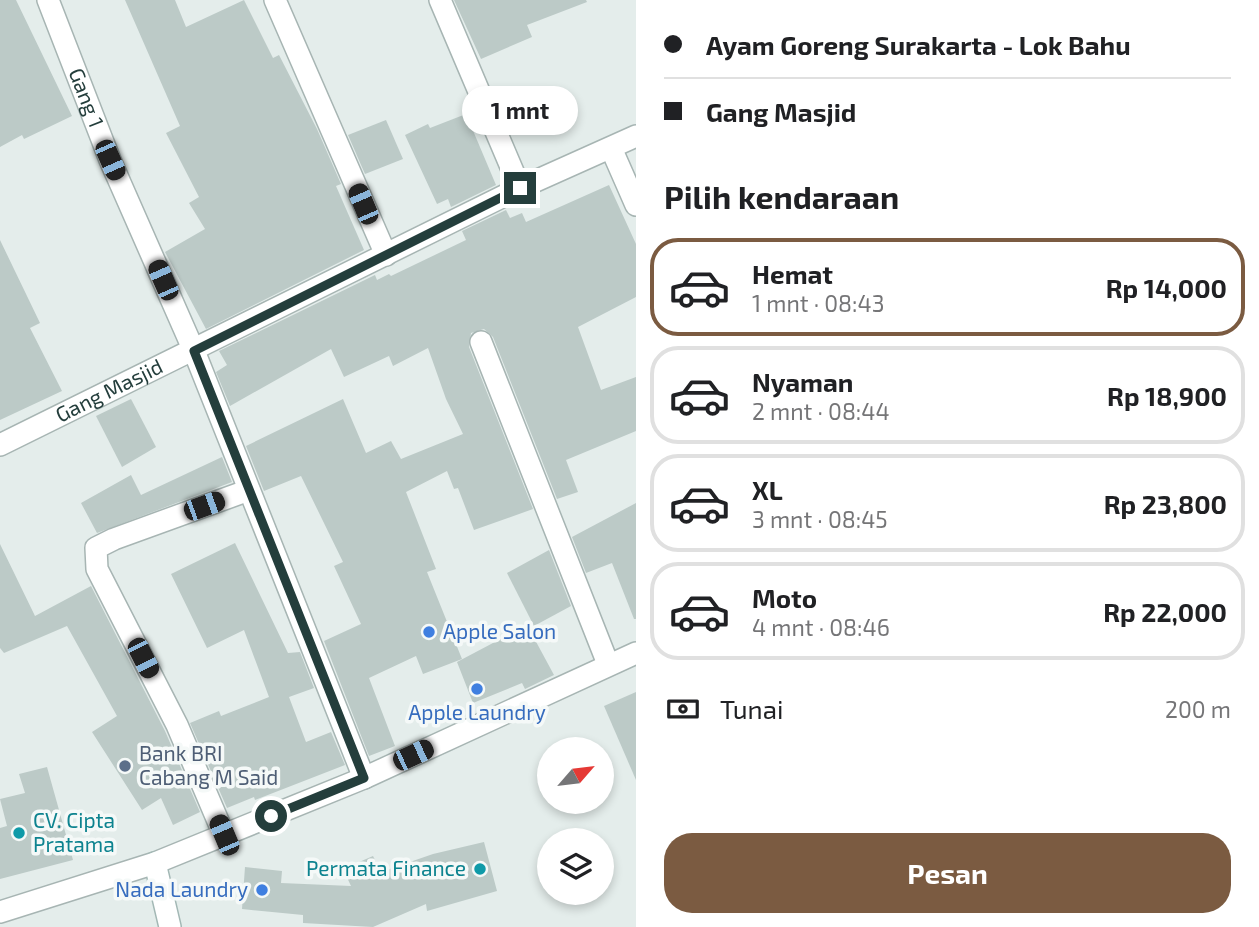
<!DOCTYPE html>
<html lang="id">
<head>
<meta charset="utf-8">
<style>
  :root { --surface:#fff; --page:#f2f2f2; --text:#202124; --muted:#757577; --line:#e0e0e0; --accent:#7b5b41 }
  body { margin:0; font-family:"Exo 2",sans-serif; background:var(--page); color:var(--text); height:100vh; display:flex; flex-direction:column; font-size:26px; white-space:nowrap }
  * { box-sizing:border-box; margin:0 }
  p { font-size:23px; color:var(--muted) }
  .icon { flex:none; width:38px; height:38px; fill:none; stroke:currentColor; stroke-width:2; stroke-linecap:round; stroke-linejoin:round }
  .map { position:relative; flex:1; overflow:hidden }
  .side { display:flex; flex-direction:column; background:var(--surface); width:623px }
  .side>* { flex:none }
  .banner { display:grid; align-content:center; height:154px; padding:0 28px; background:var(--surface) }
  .needle { width:46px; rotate:62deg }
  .controls { position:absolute; left:537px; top:737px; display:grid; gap:14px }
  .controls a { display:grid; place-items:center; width:77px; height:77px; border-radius:50%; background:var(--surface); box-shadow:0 4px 10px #0003; font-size:35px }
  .end { position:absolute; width:32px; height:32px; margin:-16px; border:9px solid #243e3c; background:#fff; box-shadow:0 0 0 4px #fff }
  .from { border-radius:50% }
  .bubble { position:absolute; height:49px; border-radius:24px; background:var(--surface); box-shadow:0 4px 10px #0003; font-size:23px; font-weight:700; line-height:49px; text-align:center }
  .car { position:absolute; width:21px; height:42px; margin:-21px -10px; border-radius:9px; box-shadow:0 0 5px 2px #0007; background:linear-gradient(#222 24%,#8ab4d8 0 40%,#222 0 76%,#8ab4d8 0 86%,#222 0) }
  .banner b { display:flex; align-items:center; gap:24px; height:66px; font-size:26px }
  .banner b+b { border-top:2px solid var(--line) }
  .banner i { width:18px; height:18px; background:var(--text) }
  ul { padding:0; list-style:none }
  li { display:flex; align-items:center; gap:21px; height:98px; margin:0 14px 10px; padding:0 14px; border:4px solid var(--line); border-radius:28px }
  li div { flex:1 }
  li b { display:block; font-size:26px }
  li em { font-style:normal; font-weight:700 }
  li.selected { border-color:var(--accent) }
  li>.icon { width:63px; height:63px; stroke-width:1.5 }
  h2 { padding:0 28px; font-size:32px; line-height:84px }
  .pay { display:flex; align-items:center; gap:18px; height:77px; padding:0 28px; font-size:26px }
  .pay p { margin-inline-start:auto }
  .cta { display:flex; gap:14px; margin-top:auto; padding:14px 28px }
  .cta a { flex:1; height:80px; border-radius:28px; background:var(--accent); color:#fff; font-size:28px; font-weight:700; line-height:80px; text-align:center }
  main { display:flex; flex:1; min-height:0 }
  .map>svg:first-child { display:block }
  .building { fill:#bccac7 }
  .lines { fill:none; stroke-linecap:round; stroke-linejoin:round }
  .minor-casing { stroke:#a7b5b3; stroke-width:24 }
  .tertiary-casing { stroke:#a7b5b3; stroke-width:24 }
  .secondary-casing { stroke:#a3b8b5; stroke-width:24 }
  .minor { stroke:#fff; stroke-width:21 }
  .tertiary { stroke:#fff; stroke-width:21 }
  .secondary { stroke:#fff; stroke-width:21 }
  .route { stroke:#243e3c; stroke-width:9 }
  .shop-dot { fill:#3f7fe0; stroke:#f5f9f8; stroke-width:2.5 }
  .service-dot { fill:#5c6f8a; stroke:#f5f9f8; stroke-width:2.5 }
  .culture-dot { fill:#0f9aa8; stroke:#f5f9f8; stroke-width:2.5 }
  .labels { text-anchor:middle; stroke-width:7; stroke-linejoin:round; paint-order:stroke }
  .street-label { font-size:21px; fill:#243e3c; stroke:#f5f9f8 }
  .shop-label { font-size:21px; fill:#366cbe; stroke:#f5f9f8; text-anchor:start }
  .service-label { font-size:21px; fill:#4e5e75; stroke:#f5f9f8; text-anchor:start }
  .culture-label { font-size:21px; fill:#0d838f; stroke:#f5f9f8; text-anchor:start }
</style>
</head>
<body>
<main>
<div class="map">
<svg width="636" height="927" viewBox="0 0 636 927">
  <rect width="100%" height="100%" fill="#e4edeb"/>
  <!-- building -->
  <g class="building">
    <path d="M0,0H16L72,116L24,139L22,135L0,147Z"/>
    <path d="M125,0H175L186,27L244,0L273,58L279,55L317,129L341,184L336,186L364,250L206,329L165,252L205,229L189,203L199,197L166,133L180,126Z"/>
    <path d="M454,0H586L587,2L527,25L532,37L481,59Z"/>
    <path d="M466,114L496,185L451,207L448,199L437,204L405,135L428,124L430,128Z"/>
    <path d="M386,120L403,159L365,174L348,135Z"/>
    <path d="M609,185L636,244V297L578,327L601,390L636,377V431L566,460L578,492L557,499L493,337L484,329L471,333L469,347L533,509L474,530L458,488L454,489L447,471L406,492L436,569L427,572L462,659L423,674L416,656L369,678L395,746L369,756L324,641L361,624L334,566L343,562L301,476L264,491L246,446L343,399L366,453L391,441L401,459L463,434L446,399L428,348L393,366L389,356L344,377L331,349L230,406L216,372L227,365L219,351L375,275L377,280L389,274L391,276L466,240L462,231L506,210L510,218L522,213L526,222Z"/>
    <path d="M0,240L40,323L30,328L62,391L0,420Z"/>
    <path d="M131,399L156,447L122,467L96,416Z"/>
    <path d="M222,457L232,482L97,533L81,503L131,475L141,495Z"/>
    <path d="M636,503V619H634L612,563L586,573L572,537Z"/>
    <path d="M235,543L288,653L300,652L314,688L289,697L306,742L331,732L345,765L255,800L254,797L227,808L190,723L219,711L221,716L269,697L244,630L207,648L171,574Z"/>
    <path d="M0,544L35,616L91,586L165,731L200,812L173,825L161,798L142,810L92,732L117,716L67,626L4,653L0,648Z"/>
    <path d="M549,550L571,606L534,626L507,573Z"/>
    <path d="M527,625L554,675L525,689L522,683L473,703L457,662Z"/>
    <path d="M636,692V780L604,706Z"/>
    <path d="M47,767L73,860L0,879V828L7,826L0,799L25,793L19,774Z"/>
    <path d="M484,842L497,891L427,911L426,904L373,927L303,923V915L242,909L245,867L282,871L281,883L351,886L343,869L373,856L381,872L433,854Z"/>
  </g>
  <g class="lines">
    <!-- minor casing -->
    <g class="minor-casing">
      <g id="minor">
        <path id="s1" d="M48,0L110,160L194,351L364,778"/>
        <path d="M275,0L386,255"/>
        <path d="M440,0L520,188"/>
        <path d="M611,148L636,205"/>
        <path d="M481,342L608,664"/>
        <path id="s2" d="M0,445L520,188L636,136"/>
        <path d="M224,835L177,725L97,569L96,548L114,539L249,490"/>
      </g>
    </g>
    <!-- tertiary casing -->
    <g class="tertiary-casing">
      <path id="tertiary" d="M0,912L155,863L364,778L636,653"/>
    </g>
    <!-- secondary casing -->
    <g class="secondary-casing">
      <path id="secondary" d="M155,863L170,927"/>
    </g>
    <!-- minor -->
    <use href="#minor" class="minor"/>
    <!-- tertiary -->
    <use href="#tertiary" class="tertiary"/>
    <!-- secondary -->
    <use href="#secondary" class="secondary"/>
  </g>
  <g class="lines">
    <!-- route -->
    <path class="route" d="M271,816L364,778L194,351L520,188"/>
  </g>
  <!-- markers -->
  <g class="shop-dot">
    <circle cx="429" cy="632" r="7"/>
    <circle cx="477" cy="689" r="7"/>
    <circle cx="262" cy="890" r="7"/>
  </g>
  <circle class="service-dot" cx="125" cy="766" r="7"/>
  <g class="culture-dot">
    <circle cx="19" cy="833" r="7"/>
    <circle cx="480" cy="869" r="7"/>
  </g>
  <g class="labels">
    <!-- street labels -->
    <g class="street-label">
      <text dy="7" stroke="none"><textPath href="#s1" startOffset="105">Gang 1</textPath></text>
      <text dy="7" stroke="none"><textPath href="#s2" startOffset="122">Gang Masjid</textPath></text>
    </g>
    <!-- shop labels -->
    <g class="shop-label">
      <text x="443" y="639">Apple Salon</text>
      <text x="477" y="720" text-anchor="middle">Apple Laundry</text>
      <text x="248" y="897" text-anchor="end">Nada Laundry</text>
    </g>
    <!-- service labels -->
    <g class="service-label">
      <text x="139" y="761">Bank BRI<tspan x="139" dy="24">Cabang M Said</tspan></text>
    </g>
    <!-- culture labels -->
    <g class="culture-label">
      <text x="33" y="828">CV. Cipta<tspan x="33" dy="24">Pratama</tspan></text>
      <text x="466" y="876" text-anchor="end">Permata Finance</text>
    </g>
  </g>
</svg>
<div class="controls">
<a><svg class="needle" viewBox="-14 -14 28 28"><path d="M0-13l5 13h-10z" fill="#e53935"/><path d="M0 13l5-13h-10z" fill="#757577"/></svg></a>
<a><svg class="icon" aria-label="layers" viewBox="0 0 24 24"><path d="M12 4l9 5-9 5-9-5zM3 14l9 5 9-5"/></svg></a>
</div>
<i class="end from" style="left:271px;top:816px"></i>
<i class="end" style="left:520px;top:188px"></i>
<div class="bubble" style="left:462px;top:86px;width:116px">1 mnt</div>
<i class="car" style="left:110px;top:160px;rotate:156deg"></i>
<i class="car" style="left:363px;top:204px;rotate:337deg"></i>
<i class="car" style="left:163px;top:280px;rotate:336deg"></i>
<i class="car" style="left:204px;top:506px;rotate:70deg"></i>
<i class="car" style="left:143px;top:658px;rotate:153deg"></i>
<i class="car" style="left:413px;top:755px;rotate:65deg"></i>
<i class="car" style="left:224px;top:835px;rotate:337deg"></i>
</div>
<section class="side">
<div class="banner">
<b><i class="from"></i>Ayam Goreng Surakarta - Lok Bahu</b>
<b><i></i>Gang Masjid</b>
</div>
<h2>Pilih kendaraan</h2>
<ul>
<li class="selected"><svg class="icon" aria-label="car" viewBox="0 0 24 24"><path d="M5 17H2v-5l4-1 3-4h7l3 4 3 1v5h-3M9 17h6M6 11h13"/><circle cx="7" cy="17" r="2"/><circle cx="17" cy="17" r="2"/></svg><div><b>Hemat</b><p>1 mnt · 08:43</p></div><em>Rp 14,000</em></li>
<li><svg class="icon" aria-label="car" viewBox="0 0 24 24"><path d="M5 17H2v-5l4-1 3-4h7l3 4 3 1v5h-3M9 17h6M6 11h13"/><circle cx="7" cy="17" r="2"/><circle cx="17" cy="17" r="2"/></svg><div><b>Nyaman</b><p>2 mnt · 08:44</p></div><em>Rp 18,900</em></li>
<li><svg class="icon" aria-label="car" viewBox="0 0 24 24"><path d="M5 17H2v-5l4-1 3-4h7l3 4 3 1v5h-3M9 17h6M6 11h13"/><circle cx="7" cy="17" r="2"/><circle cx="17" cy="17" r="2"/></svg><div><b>XL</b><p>3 mnt · 08:45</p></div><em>Rp 23,800</em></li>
<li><svg class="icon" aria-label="car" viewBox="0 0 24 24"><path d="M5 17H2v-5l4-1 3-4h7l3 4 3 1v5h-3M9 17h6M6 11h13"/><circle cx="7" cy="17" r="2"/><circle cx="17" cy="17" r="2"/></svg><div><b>Moto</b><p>4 mnt · 08:46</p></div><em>Rp 22,000</em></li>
</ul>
<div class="pay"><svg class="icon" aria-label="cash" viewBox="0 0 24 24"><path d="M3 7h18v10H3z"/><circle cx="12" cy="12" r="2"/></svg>Tunai<p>200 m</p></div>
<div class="cta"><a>Pesan</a></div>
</section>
</main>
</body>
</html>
